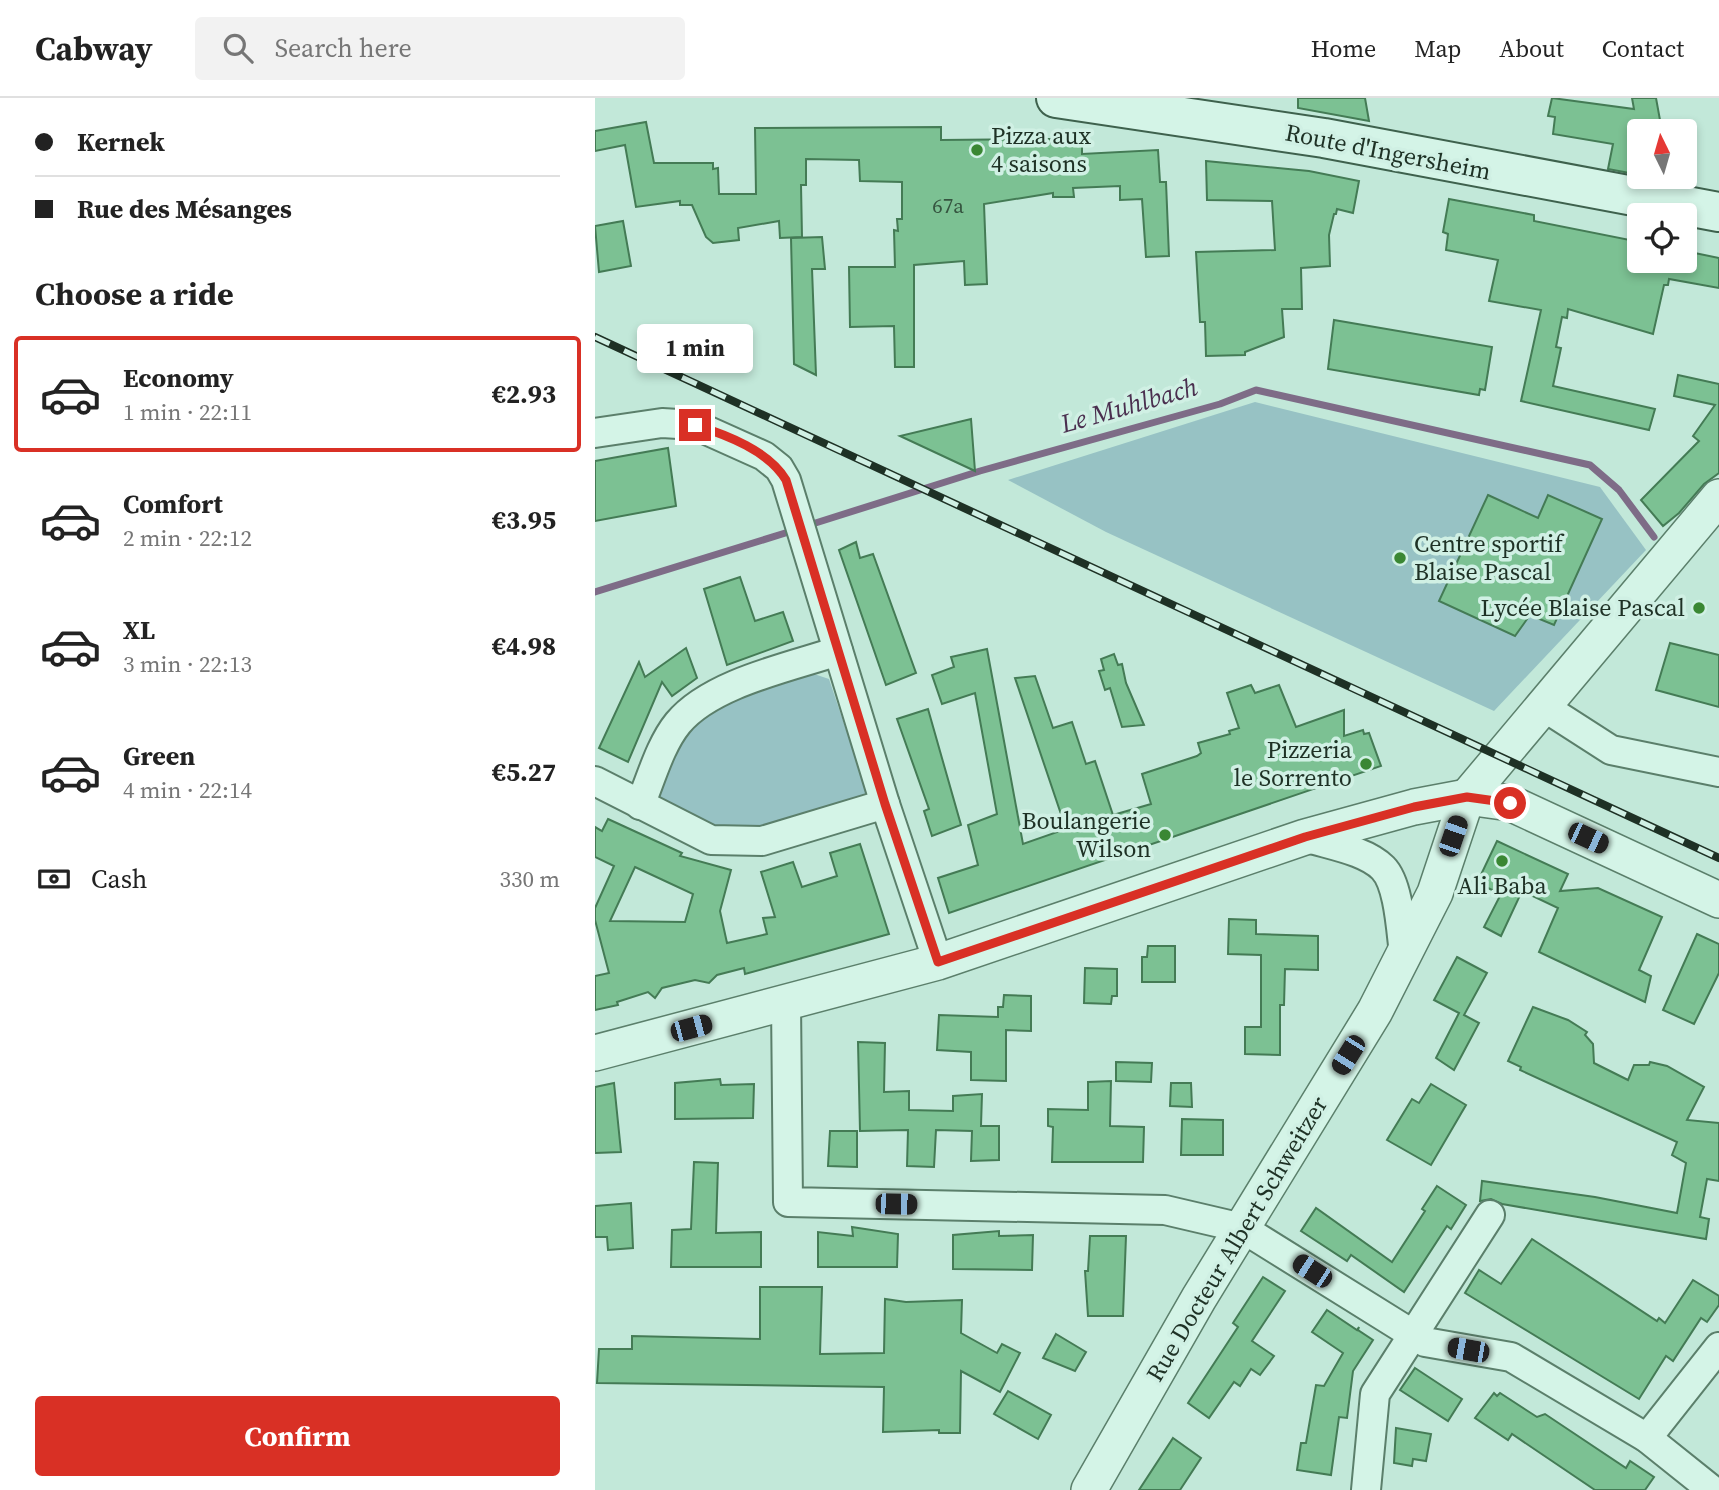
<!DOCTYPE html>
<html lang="en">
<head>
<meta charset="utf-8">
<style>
  :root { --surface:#fff; --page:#f2f2f2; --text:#222; --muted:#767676; --line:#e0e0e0; --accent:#d93025 }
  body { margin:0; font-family:"Source Serif 4",serif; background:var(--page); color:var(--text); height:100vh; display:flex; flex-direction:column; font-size:26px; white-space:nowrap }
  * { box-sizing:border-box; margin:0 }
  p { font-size:23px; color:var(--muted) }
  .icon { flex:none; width:38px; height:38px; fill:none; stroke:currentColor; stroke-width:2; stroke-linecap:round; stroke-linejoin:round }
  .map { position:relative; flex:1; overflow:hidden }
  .panel { display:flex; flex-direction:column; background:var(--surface); width:595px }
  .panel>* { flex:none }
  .hud { display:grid; align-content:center; height:154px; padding:0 35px; background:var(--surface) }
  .needle { width:46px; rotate:355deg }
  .buttons { position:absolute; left:1032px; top:21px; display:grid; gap:14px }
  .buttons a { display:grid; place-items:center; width:70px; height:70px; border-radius:7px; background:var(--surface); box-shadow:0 4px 10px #0003; font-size:35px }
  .end { position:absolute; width:32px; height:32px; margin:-16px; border:9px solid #d93025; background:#fff; box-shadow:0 0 0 4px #fff }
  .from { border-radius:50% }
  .bubble { position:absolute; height:49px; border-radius:7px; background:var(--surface); box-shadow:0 4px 10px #0003; font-size:23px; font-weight:700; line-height:49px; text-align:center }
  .car { position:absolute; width:21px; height:42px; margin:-21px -10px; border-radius:9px; box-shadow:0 0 5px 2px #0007; background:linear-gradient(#222 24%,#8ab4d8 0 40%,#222 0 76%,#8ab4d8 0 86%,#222 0) }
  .hud b { display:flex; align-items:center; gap:24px; height:66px; font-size:26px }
  .hud b+b { border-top:2px solid var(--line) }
  .hud i { width:18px; height:18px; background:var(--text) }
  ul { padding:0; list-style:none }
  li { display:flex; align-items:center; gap:21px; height:116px; margin:0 14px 10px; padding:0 21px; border:4px solid transparent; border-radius:7px }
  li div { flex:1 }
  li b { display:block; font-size:26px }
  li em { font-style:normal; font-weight:700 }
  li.active { border-color:var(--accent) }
  li>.icon { width:63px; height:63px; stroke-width:1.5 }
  h2 { padding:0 35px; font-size:32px; line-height:84px }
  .pay { display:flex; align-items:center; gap:18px; height:77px; padding:0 35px; font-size:26px }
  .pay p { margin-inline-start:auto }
  .primary-button { display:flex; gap:14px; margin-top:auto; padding:14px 35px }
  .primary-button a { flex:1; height:80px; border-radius:7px; background:var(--accent); color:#fff; font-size:28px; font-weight:700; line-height:80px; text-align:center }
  header { display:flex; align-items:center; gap:42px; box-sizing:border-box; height:98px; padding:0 35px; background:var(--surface); border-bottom:2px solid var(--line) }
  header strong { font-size:33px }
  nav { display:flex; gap:38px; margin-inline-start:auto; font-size:24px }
  .search { width:490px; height:63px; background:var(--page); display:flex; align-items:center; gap:18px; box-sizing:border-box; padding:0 24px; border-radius:7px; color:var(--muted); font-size:26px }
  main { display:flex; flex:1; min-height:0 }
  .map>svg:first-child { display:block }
  .green { fill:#97c2c4 }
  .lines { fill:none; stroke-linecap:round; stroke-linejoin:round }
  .stream { stroke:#7e6c87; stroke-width:7 }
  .building { fill:#7cc193; stroke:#447b55; stroke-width:2; fill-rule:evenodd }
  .minor-casing { stroke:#5b7f6b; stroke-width:32 }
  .tertiary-casing { stroke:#5b7f6b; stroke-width:38 }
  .secondary-casing { stroke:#3e614d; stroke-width:42 }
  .minor { stroke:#d4f4e7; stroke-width:28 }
  .tertiary { stroke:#d4f4e7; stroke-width:35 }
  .secondary { stroke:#d4f4e7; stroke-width:38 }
  .rail-casing { stroke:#1e3125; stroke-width:8 }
  .rail { stroke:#d0f0e4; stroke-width:5; stroke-dasharray:16; stroke-linecap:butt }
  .route { stroke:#d93025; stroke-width:9 }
  .poi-dot { fill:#3a8733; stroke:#d0f0e4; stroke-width:2.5 }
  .labels { text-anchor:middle; stroke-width:7; stroke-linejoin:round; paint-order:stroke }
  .number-label { font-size:21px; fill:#365540 }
  .poi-label { font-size:24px; fill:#1e3125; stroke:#d0f0e4; text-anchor:end }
  .street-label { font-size:24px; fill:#1e3125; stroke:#d0f0e4 }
  .water-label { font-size:26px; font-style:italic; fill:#4a2f4f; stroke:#d0f0e4 }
</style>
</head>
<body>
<header>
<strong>Cabway</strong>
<div class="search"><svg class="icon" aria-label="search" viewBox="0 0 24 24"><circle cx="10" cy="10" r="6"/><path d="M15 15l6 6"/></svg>Search here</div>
<nav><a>Home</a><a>Map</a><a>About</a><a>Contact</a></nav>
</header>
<main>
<section class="panel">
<div class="hud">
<b><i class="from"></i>Kernek</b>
<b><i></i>Rue des Mésanges</b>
</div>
<h2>Choose a ride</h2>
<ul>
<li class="active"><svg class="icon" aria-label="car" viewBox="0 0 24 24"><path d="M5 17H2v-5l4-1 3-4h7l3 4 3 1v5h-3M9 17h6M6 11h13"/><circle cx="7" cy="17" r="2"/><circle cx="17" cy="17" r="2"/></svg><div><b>Economy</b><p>1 min · 22:11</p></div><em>€2.93</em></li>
<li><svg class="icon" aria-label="car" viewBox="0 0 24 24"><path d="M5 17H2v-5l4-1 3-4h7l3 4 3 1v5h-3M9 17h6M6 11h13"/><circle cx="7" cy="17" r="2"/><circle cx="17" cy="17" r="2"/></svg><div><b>Comfort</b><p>2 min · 22:12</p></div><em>€3.95</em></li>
<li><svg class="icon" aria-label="car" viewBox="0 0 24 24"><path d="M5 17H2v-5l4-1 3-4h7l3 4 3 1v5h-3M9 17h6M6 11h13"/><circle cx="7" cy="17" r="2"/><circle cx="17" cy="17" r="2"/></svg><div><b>XL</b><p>3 min · 22:13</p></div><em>€4.98</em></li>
<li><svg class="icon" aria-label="car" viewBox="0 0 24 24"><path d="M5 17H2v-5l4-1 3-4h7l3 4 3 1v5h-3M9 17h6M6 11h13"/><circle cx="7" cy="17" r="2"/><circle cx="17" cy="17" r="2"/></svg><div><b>Green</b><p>4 min · 22:14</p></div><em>€5.27</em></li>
</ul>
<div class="pay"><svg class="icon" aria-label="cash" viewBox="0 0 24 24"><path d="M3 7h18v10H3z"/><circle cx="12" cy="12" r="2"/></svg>Cash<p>330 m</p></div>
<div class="primary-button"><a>Confirm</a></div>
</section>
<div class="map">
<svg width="1124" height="1392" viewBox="0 0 1124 1392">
  <rect width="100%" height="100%" fill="#c2e8d9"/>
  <!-- green -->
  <g class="green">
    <path d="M660,304L1005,389L1051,452L899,613L511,434L413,382Z"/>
    <path d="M219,576L234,581L270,688V696L263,705L171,731L116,730L66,703L63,690C71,673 79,651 91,636C120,600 177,590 219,576Z"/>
  </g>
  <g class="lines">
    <!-- stream -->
    <g class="stream">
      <path d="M211,428L385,373L625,306L661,292L995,367L1024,392L1059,439"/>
      <path d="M0,494L200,432"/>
    </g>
  </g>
  <!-- building -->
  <g class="building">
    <path d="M703,0H770L774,23L703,10Z"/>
    <path d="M957,0L1039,11L1037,0H1061L1067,33H1045V77L1013,71L1018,46L958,36L960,19L953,18Z"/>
    <path d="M51,24L59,65H118V71L123,70L124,96H161L160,30L346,29V42L456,41V45L487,44V56L563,52L565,84H571L574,158L551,159L547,101L525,102V88L478,90L479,99H458V95L389,106L392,186L370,187L369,163L319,167V269H300L299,228L255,229L254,169H300L299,132L303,133L302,121H307V84L265,83L264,62L211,61V87H206L207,139L185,140L184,123L143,130L144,142L118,145L111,139L97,107H85V103L41,109L30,47L0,53V33Z"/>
    <path d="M611,63L714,73L764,83L758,115L742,111L741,116H739L734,137L735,168L706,170L707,211H687L689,239L650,254V257L611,258L610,224H605L601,154L680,152L677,103L612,102Z"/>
    <path d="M854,101L939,117V123L1045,144V163H1090V153L1124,160V190L1074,181L1073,187H1069L1058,236L973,211L972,220L967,219L961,249L966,250L958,288L1060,311L1054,332L926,303L946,212L894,203L903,162L851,152L853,136L848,134Z"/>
    <path d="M28,123L36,168L4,174L0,128Z"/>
    <path d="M227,139L230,171H217L221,277L199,266L196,140Z"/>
    <path d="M739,222L897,249L890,292L885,291L884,297L733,271Z"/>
    <path d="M1083,277L1124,286V375L1109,386L1084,415L1068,428L1046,402L1104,343L1098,338L1120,307L1079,298Z"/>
    <path d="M376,321L380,373L305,338Z"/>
    <path d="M73,350L81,408L0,423V363Z"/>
    <path d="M893,397L943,420L953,397L1007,421L959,527L935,517L920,538L844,503Z"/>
    <path d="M261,444L265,460L278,456L321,575L291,587L244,452Z"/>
    <path d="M145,479L160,523L188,514L198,543L132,567L109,491Z"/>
    <path d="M1075,545L1124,557V609L1061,592Z"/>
    <path d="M91,550L102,580L77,598L67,584L33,664L4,650L44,564L50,579Z"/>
    <path d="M392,551L428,746L471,731L420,580L440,578L458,630L477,624L491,666L500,663L518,717L556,706L547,676L602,658L606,655L603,645L635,636L634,633L644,630L632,595L656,587L660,595L684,587L701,629L749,612V638L768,632L769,636L774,635L786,668L354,815L343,780L383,767L373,727L402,716L380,595L347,606L337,577L359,569L356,559Z"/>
    <path d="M519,556L523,567L527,566L531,585L549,627L527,629L515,590L510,592L504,573L509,572L506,561Z"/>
    <path d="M333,611L366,727L337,738L329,713L334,711L302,621Z"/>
    <path d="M13,721L87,755L85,758L136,772L125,813L132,845L172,836L168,820L180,819L166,774L198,764L207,789L242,778L235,755L265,746L294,836L150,876L149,870L122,877L114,885L100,882L67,890L60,900L53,894L22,904L23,907L0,912V878L14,875L0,822V810L19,768L0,759V729L7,733ZM40,769L98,796L90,824L15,823Z"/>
    <path d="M902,743L973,776L965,793L1003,790L1067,819L1044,872L1056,878L1050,904L944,854L963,810L927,793L906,838L889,829L906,796L882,785Z"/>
    <path d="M634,821L661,822V836L723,838V872L690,871L689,907H685V957L650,956V929H666V857L633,856Z"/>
    <path d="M1102,836L1124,846V875L1099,926L1068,912Z"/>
    <path d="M553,848H580V884H547V859H552Z"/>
    <path d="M862,859L892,875L869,917L884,925L859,972L841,960L864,915L839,902Z"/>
    <path d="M490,870L522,871V898H517L516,906L489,905Z"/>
    <path d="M409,897L436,898V933L411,932V983L376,982V954L342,952L344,917L403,919V909H408Z"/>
    <path d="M938,909L973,922L992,934L990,937L998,946L999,965L1033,982L1039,967H1054L1055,964L1072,968L1109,989L1092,1022L1124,1025V1083L1112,1081L1105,1119L1114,1121L1111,1141L907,1106L896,1101L885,1103L887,1083L1000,1099L1082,1115L1091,1065L1077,1057L1082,1044L925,972L926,969L913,963Z"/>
    <path d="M263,944L290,945L289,994L314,993V1012L358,1013V998L387,996L386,1028H404V1062L376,1063L377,1033L341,1032L339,1069L312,1068L313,1032L265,1033Z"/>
    <path d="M521,964L557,965L556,984L521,983Z"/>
    <path d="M125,981L126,987L159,986L158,1020L80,1021V985Z"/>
    <path d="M516,983L515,1028L549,1029L548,1064H457L458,1029L453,1028V1011L493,1012V984Z"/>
    <path d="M19,985L26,1054L0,1055V989Z"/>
    <path d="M576,985H596L597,1009L575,1008Z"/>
    <path d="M836,986L871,1007L836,1067L792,1042L817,1001L824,1005Z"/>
    <path d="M587,1021L628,1022V1057H586Z"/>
    <path d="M235,1033H262V1069L233,1068Z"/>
    <path d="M99,1064L123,1065L121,1135L166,1134V1169H76L77,1132L96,1131Z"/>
    <path d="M842,1088L871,1107L856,1131L852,1128L809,1194L756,1157L752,1163L706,1133L721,1110L797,1164L830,1113L827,1111Z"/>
    <path d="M36,1105L38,1150L13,1152L12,1139H0V1108Z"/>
    <path d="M257,1129L303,1136L302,1169H223V1134L258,1138Z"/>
    <path d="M404,1133V1138L438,1137L437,1172L358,1171V1137Z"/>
    <path d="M495,1138H531L528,1218H493L490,1173H493Z"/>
    <path d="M937,1141L1062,1223L1064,1220L1070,1225L1098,1182L1124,1198V1207L1112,1224L1106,1220L1078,1263L1071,1258L1044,1301L870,1195L884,1172L906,1186Z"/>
    <path d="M668,1179L690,1193L657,1243L679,1258L665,1277L656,1271L645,1288L639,1284L614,1320L593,1305L643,1229L638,1225Z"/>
    <path d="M165,1189H227L225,1256L289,1255L290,1201L311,1204L367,1202L366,1235L402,1255L407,1246L425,1255L405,1294L366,1273L365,1335H344V1332L288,1334L289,1289L2,1285L4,1251H37V1238L165,1241Z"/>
    <path d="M732,1212L762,1232L764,1229L763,1232L778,1242L758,1273L752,1320L744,1319L736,1377L702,1372L706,1345H711L721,1287L729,1288L748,1255L717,1234Z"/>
    <path d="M461,1236L491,1254L480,1273L448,1260Z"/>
    <path d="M820,1270L867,1301L853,1323L805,1292Z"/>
    <path d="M413,1293L456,1317L443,1341L399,1316Z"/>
    <path d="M899,1295L902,1298L905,1295L942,1319L950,1316L1031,1370L1035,1363L1059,1379L1050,1392H1000L917,1336L913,1342L880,1320Z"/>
    <path d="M801,1330L836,1336L831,1363L818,1361L817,1368L799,1365Z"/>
    <path d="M578,1340L606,1360L585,1392H544Z"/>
  </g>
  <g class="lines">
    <!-- minor casing -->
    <g class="minor-casing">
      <g id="minor">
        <path d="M0,335L67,325L100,327L169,358L184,370L191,382L290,706L343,864"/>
        <path d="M946,607L1016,652L1124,674"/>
        <path d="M0,683L116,742L167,743L290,706"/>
        <path d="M45,707C56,681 65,647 83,625C116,585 195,569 243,553"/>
        <path d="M710,739C734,747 770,752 788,770C804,786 806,833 809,856"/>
        <path d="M191,905L193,1104L570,1112L647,1130L830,1244L916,1259L1052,1340L1117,1392"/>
        <path d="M1052,1340L1124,1249"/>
        <path d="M771,1392L780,1296L895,1117"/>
      </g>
    </g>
    <!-- tertiary casing -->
    <g class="tertiary-casing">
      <g id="tertiary">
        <path d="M0,955L343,864L710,739L819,709L872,699L915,705L1124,802"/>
        <path d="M494,1392L604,1200L780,913L840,795L872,699L1124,399"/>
      </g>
    </g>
    <!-- secondary casing -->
    <g class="secondary-casing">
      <path id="secondary" d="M461,0L729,40L1124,114"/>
    </g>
    <!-- minor -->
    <use href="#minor" class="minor"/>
    <!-- tertiary -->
    <use href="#tertiary" class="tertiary"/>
    <!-- secondary -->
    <use href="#secondary" class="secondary"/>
    <!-- rail casing -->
    <g class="rail-casing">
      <path id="rail" d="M0,239L1124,760"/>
    </g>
    <!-- rail -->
    <use href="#rail" class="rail"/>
  </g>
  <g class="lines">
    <!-- route -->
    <path class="route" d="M100,327C132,337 174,353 191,382L290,706L343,864L710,739L819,709L872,699L915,705"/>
  </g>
  <!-- markers -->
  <g class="poi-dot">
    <circle cx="382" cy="52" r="7"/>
    <circle cx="805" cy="460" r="7"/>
    <circle cx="1104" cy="510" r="7"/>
    <circle cx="771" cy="666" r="7"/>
    <circle cx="570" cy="737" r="7"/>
    <circle cx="907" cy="763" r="7"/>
  </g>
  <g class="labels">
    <!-- number labels -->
    <g class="number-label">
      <text x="353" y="115">67a</text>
    </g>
    <!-- poi labels -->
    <g class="poi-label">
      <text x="396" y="46" text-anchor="start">Pizza aux<tspan x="396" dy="28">4 saisons</tspan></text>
      <text x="819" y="454" text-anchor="start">Centre sportif<tspan x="819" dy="28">Blaise Pascal</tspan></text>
      <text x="1090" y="518">Lycée Blaise Pascal</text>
      <text x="757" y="660">Pizzeria<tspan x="757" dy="28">le Sorrento</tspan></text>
      <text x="556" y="731">Boulangerie<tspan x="556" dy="28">Wilson</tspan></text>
      <text x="907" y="796" text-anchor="middle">Ali Baba</text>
    </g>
    <!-- street labels -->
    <g class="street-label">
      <text transform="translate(793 54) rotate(11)" y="8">Route d'Ingersheim</text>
      <text transform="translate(642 1141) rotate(-59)" y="8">Rue Docteur Albert Schweitzer</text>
    </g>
    <!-- water labels -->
    <g class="water-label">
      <text transform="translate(534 307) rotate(-16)" y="9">Le Muhlbach</text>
    </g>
  </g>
</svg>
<div class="buttons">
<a><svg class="needle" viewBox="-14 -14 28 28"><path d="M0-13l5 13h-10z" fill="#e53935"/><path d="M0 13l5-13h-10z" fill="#767676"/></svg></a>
<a><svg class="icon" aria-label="locate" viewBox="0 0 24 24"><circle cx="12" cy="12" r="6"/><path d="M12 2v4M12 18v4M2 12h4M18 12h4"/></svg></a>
</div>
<i class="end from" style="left:915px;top:705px"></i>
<i class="end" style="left:100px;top:327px"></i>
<div class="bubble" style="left:42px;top:226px;width:116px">1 min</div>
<i class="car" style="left:858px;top:738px;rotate:19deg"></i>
<i class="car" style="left:993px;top:740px;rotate:115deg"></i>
<i class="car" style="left:96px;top:930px;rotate:75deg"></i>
<i class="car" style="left:753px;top:957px;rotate:212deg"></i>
<i class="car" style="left:301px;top:1106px;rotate:91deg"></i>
<i class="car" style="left:717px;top:1173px;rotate:303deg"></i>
<i class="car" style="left:873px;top:1252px;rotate:280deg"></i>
</div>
</main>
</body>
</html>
